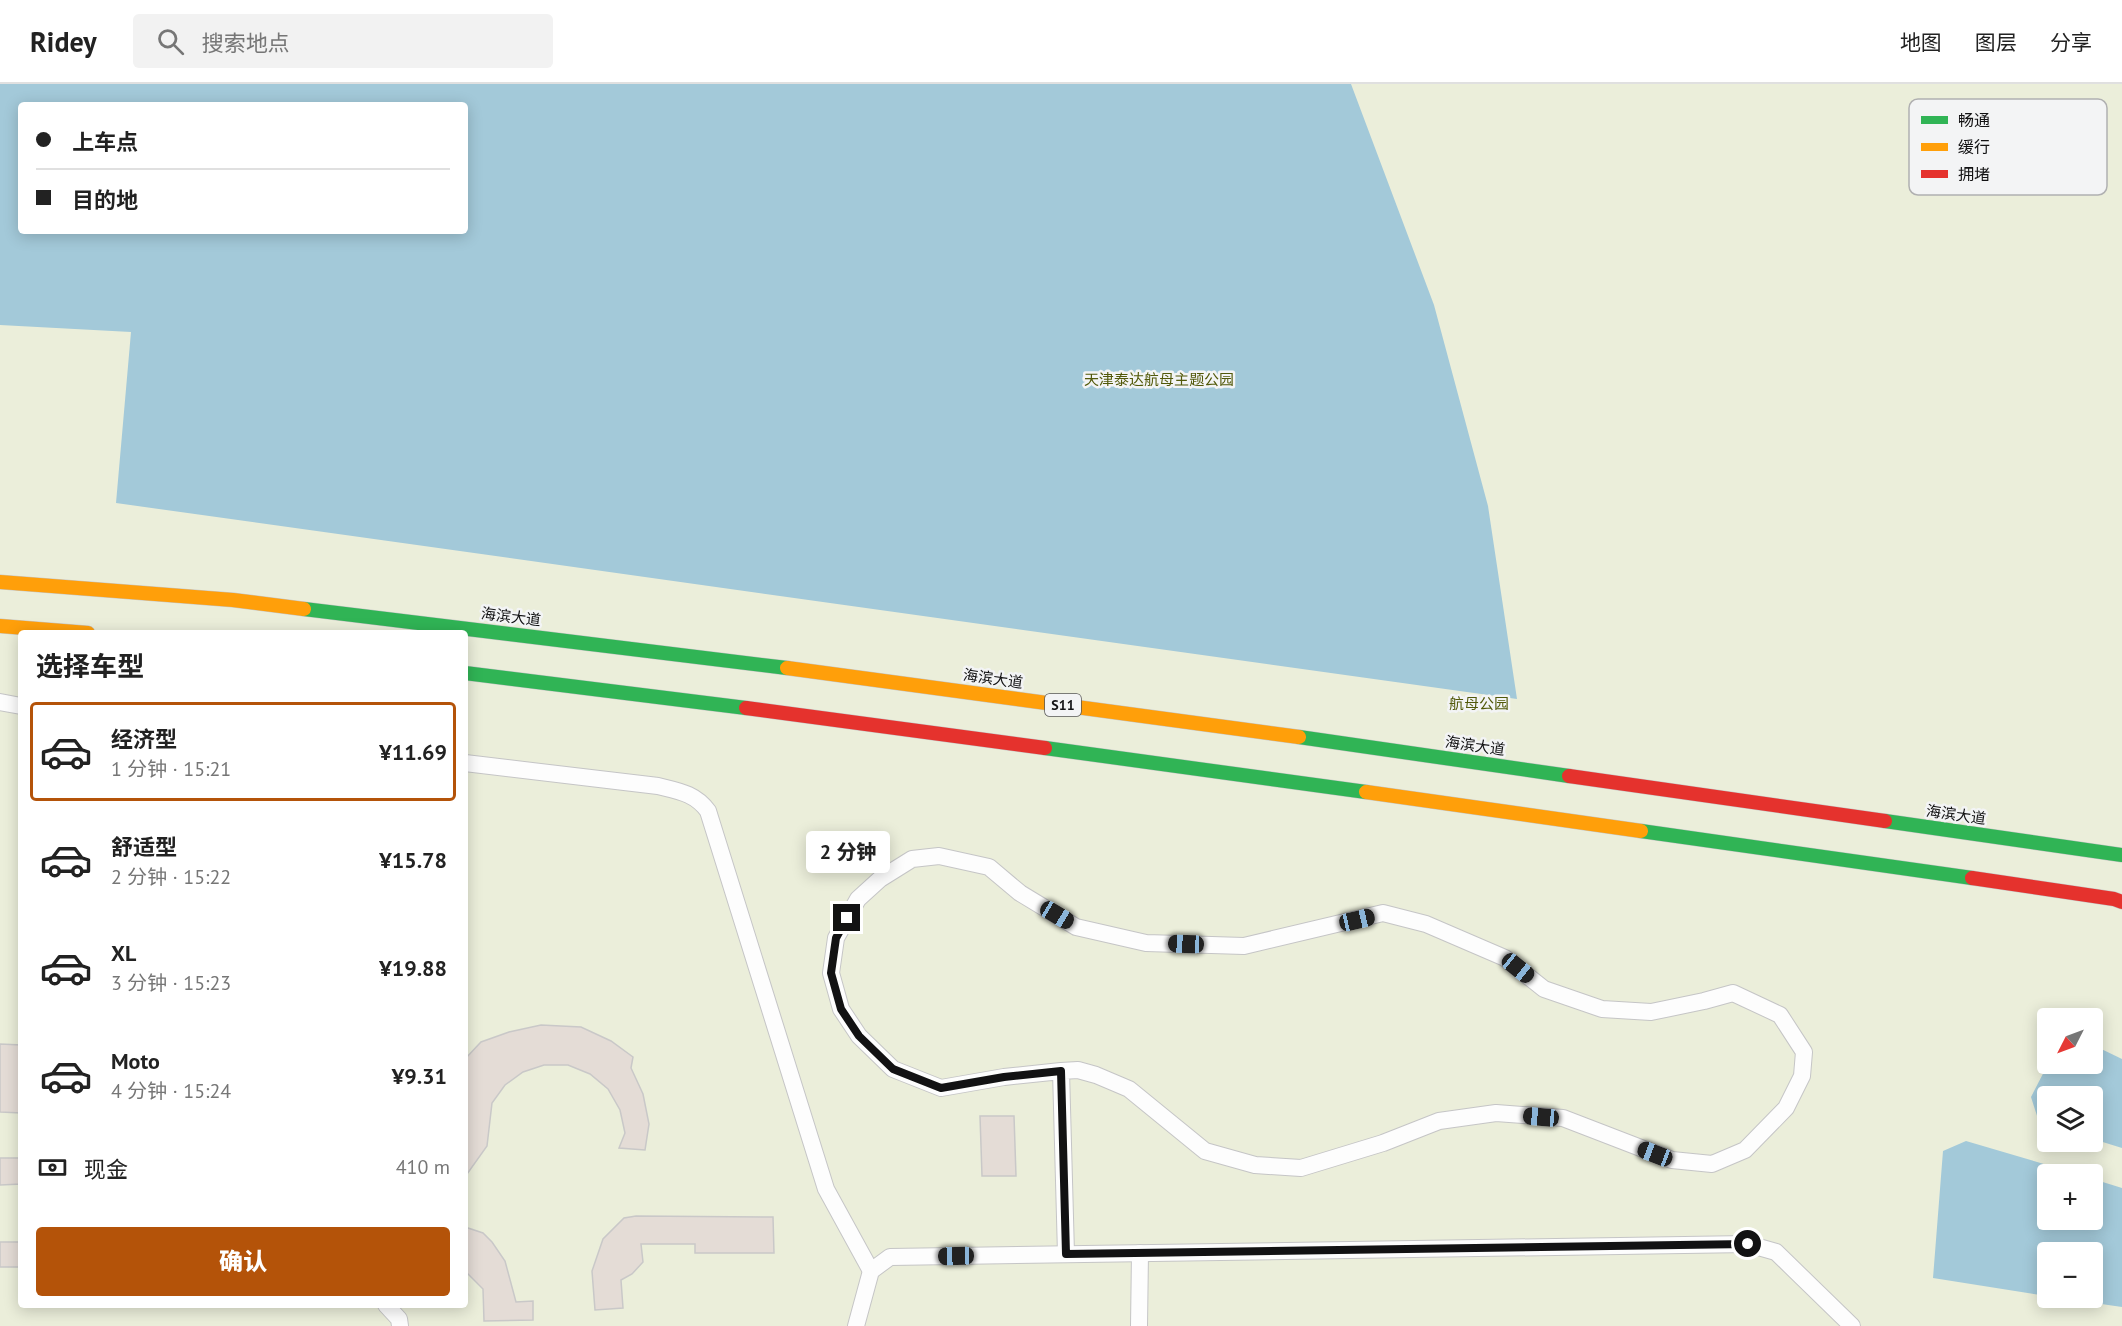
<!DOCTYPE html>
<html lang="zh">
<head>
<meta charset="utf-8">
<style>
  :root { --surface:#fff; --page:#f2f2f2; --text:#222; --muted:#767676; --line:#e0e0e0; --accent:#b45309 }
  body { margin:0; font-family:"PT Sans","Noto Sans SC",sans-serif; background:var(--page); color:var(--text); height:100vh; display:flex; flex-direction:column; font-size:22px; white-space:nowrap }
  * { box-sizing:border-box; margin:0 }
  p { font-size:20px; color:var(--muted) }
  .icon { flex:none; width:33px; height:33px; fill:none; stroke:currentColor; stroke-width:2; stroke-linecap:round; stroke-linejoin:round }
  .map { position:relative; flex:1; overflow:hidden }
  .drawer { position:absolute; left:18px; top:546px; width:450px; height:678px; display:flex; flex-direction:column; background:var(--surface); border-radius:6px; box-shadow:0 3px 15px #0003 }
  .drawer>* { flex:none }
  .hud { position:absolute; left:18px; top:18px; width:450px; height:132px; border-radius:6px; box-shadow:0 3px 15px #0003; display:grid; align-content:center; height:132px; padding:0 18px; background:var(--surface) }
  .needle { width:39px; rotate:228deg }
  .buttons { position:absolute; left:2037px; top:924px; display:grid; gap:12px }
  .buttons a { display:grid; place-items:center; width:66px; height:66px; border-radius:6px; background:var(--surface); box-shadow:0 3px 15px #0003; font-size:30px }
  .end { position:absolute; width:27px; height:27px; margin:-14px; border:8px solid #121213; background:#fff; box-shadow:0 0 0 3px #fff }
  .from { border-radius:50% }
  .bubble { position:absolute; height:42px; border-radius:6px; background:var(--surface); box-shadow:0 3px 15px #0003; font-size:20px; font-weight:800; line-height:42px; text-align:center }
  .car { position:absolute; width:18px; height:36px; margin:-18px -9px; border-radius:8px; box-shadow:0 0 4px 2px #0007; background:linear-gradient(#222 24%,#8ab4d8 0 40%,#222 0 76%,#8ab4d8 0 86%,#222 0) }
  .hud b { display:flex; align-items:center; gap:21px; height:57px; font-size:22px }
  .hud b+b { border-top:2px solid var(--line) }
  .hud i { width:15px; height:15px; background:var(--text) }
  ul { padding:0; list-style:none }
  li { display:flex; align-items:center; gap:18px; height:99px; margin:0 12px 9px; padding:0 6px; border:3px solid transparent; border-radius:6px }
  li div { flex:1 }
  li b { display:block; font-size:22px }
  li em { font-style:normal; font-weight:800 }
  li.selected { border-color:var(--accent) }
  li>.icon { width:54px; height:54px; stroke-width:1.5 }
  h2 { padding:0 18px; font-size:27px; line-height:72px }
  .pay { display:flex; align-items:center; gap:15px; height:66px; padding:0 18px; font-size:22px }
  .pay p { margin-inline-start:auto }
  .button { display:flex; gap:12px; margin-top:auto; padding:12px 18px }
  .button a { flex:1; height:69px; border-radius:6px; background:var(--accent); color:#fff; font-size:24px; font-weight:800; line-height:69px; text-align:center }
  header { display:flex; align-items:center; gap:36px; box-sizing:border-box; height:84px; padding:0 30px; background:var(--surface); border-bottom:2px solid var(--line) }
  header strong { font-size:28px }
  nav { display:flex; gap:33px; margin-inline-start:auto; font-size:21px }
  .search { width:420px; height:54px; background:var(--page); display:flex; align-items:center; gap:15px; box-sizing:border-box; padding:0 21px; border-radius:6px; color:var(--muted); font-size:22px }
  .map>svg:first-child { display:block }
  .green { fill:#ebeeda; fill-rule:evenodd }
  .water { fill:#a3c9d9; fill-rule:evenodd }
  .building { fill:#e4dcd6; stroke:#c9c8c8; stroke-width:1.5 }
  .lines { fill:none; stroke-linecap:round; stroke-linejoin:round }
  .street-casing { stroke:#c5c5c6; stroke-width:18 }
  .fast-casing { stroke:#c5c5c6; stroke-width:15 }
  .slow-casing { stroke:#c5c5c6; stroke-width:15 }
  .jam-casing { stroke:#c5c5c6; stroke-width:15 }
  .street { stroke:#fdfdfd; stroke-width:16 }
  .fast { stroke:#30b455; stroke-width:14 }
  .slow { stroke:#ff9f0a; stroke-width:14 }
  .jam { stroke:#e5322d; stroke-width:14 }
  .route { stroke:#121213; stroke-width:8 }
  .labels { text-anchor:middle; stroke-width:5; stroke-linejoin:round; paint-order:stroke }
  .shield { fill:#f3f4f5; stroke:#565657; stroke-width:1.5 }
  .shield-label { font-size:14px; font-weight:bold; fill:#121213 }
  .park-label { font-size:15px; fill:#52590a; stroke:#f3f4f5 }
  .street-label { font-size:15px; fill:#121213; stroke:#f3f4f5 }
  .key { fill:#f3f4f5; stroke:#b0b0b1; stroke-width:1.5 }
  .key-label { font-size:16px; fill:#121213 }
</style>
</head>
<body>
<header>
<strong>Ridey</strong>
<div class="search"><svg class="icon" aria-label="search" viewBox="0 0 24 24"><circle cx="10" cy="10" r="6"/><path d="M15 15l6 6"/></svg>搜索地点</div>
<nav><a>地图</a><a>图层</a><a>分享</a></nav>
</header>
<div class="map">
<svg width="2122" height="1242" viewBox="0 0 2122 1242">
  <rect width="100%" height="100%" fill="#f4f4f4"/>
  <!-- green -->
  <path class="green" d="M0,0H2122V1242H0ZM21,21H465V147H21ZM21,549H465V1221H21ZM2048,934H2092V980H2048ZM2048,1012H2092V1058H2048ZM2048,1090H2092V1136H2048ZM2048,1168H2092V1214H2048Z"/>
  <!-- water -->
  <g class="water">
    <path d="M0,0H1351L1434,221L1488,422L1517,615L116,419L131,248L0,241ZM21,21H465V147H21Z"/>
    <path d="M2093,961L2122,975V1064L2093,1055L2092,1012H2048L2047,1040L2039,1038L2031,1013L2048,980H2092Z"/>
    <path d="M1966,1057L2078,1090H2048V1136H2092L2093,1095L2122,1104V1223L2060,1214H2092V1168H2048L2047,1212L1933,1194L1943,1067Z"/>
  </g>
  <!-- building -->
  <g class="building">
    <path d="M541,941L581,943L611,957L633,973L631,984L643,1010L649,1040L645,1066L619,1064L625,1049L620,1026L608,1005L590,990L568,981H544L523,988L505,1001L492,1019L487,1062L465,1093V975L481,958L509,948Z"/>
    <path d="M0,960L21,961V1029L0,1028Z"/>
    <path d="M980,1032H1014L1016,1092H982Z"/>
    <path d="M0,1074H21V1100L0,1101Z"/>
    <path d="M636,1132L773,1133L774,1169H695V1160H641L643,1178L632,1190L621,1196L623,1224L595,1226L592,1187L603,1155L624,1134Z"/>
    <path d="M465,1143L483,1149L492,1158L505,1177L516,1218L533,1217V1236L484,1237L483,1205L465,1187Z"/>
    <rect x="0" y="1158" width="21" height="25"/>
  </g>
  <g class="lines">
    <!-- street casing -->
    <g class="street-casing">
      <g id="street">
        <path d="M0,618L21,622"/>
        <path d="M465,679L658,702C678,707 695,709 708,727L826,1105L871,1187"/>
        <path d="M1061,987L1078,986L1096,991L1129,1005L1205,1067L1255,1081L1301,1084L1383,1059L1439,1037L1496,1029L1563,1034L1672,1076L1712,1080L1745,1066L1786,1024L1802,992L1804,968L1780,931L1733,909L1704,917L1651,928L1602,925L1544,905L1505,874L1426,840L1383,829L1244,862L1146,859L1076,843L1020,809L989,783L939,772L912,775L880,795L858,815L836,854L831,889L841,925L859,952L893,985L941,1004L1004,993L1061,987L1066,1170"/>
        <path d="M386,1221L399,1235L400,1242"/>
        <path d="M856,1242L871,1187L890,1173L1748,1160L1776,1168L1852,1242"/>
        <path d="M1139,1242L1140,1169"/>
      </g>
    </g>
    <!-- fast casing -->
    <g class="fast-casing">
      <g id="fast">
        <path d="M304,525L787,584"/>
        <path d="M465,589L746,624"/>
        <path d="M1299,653L1569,692"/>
        <path d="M1045,664L1366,708"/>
        <path d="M1885,737L2122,771"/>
        <path d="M1641,747L1972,794"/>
      </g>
    </g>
    <!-- slow casing -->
    <g class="slow-casing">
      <g id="slow">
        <path d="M0,498L233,516L304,525"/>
        <path d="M0,542L88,549"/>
        <path d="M787,584L1299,653"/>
        <path d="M1366,708L1641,747"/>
      </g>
    </g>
    <!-- jam casing -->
    <g class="jam-casing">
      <g id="jam">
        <path d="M746,624L1045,664"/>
        <path d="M1569,692L1885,737"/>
        <path d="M1972,794L2114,815L2122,818"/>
      </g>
    </g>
    <!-- street -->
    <use href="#street" class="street"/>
    <!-- fast -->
    <use href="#fast" class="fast"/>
    <!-- slow -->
    <use href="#slow" class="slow"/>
    <!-- jam -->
    <use href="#jam" class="jam"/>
  </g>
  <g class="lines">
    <!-- route -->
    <path class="route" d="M847,834L836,854L831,889L841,925L859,952L893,985L941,1004L1004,993L1061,987L1066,1170L1748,1160"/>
  </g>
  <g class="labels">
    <!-- shield labels -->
    <rect class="shield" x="1045" y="610" width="36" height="22" rx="4.5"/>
    <g class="shield-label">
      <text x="1063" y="626">S11</text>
    </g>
    <!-- park labels -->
    <g class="park-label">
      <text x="1159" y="301">天津泰达航母主题公园</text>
      <text x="1479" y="625">航母公园</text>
    </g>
    <!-- street labels -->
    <g class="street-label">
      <text transform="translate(511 533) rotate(7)" y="5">海滨大道</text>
      <text transform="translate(993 595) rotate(8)" y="5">海滨大道</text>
      <text transform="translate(1475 662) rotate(8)" y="5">海滨大道</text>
      <text transform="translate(1956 731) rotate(8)" y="5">海滨大道</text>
    </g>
  </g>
  <!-- legend -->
  <rect x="1909" y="15" width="198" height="96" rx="9" class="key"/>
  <rect x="1921" y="32" width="27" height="8" fill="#30b455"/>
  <rect x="1921" y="59" width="27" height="8" fill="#ff9f0a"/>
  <rect x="1921" y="86" width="27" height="8" fill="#e5322d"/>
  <g class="key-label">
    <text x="1958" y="42">畅通</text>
    <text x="1958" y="69">缓行</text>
    <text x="1958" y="96">拥堵</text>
  </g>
</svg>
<div class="buttons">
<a><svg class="needle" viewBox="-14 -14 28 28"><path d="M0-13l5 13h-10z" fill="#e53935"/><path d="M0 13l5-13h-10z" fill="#767676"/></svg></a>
<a><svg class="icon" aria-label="layers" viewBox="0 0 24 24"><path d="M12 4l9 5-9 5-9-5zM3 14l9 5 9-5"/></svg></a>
<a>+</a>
<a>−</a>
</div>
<i class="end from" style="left:1748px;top:1160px"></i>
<i class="end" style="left:847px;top:834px"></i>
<div class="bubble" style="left:806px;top:747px;width:84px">2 分钟</div>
<i class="car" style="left:1057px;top:831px;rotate:121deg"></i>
<i class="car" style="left:1357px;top:836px;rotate:77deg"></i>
<i class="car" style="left:1186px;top:860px;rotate:272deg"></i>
<i class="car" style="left:1518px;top:884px;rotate:129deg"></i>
<i class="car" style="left:1541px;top:1033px;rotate:275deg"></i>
<i class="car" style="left:1655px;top:1070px;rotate:291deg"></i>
<i class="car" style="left:956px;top:1172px;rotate:269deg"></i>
<div class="hud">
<b><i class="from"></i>上车点</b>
<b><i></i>目的地</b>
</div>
<section class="drawer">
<h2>选择车型</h2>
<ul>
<li class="selected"><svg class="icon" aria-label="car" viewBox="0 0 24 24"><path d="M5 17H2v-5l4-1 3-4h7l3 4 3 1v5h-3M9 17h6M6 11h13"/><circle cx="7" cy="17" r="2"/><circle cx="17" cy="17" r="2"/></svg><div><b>经济型</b><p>1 分钟 · 15:21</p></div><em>¥11.69</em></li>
<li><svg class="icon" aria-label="car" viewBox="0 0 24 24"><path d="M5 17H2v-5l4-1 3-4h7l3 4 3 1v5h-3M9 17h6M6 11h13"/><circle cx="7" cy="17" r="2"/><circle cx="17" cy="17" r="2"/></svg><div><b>舒适型</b><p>2 分钟 · 15:22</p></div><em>¥15.78</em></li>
<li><svg class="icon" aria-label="car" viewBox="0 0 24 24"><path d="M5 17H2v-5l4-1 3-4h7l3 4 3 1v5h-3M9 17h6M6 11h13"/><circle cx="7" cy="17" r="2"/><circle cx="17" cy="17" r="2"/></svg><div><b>XL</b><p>3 分钟 · 15:23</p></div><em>¥19.88</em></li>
<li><svg class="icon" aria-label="car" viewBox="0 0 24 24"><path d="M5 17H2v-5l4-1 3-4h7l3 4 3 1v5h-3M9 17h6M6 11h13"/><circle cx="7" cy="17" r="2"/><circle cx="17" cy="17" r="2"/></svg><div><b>Moto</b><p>4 分钟 · 15:24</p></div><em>¥9.31</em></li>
</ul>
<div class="pay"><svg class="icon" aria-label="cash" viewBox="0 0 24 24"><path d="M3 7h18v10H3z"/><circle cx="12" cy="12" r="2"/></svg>现金<p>410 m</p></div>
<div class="button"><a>确认</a></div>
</section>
</div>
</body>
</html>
